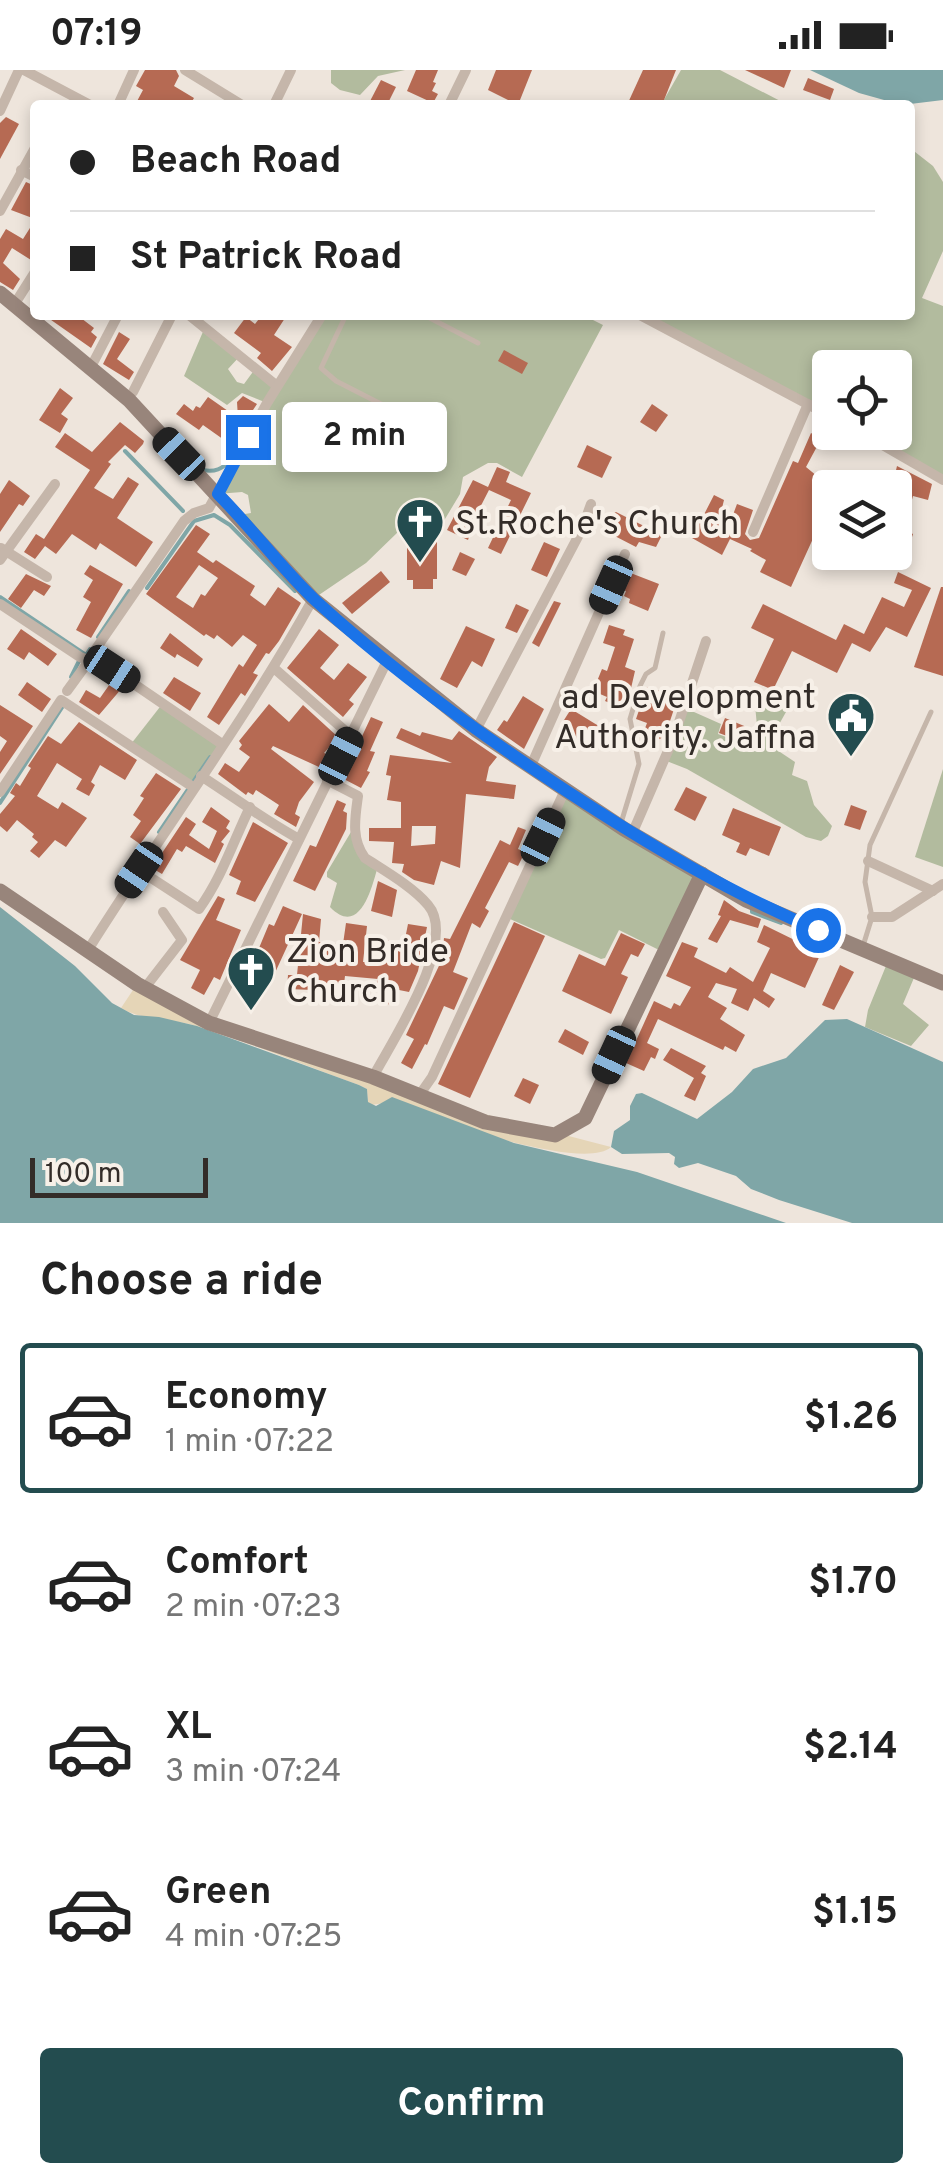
<!DOCTYPE html>
<html lang="en">
<head>
<meta charset="utf-8">
<style>
  :root { --surface:#fff; --page:#f2f2f2; --text:#222; --muted:#767676; --line:#e0e0e0; --accent:#234c4f }
  body { margin:0; font-family:Overpass,sans-serif; background:var(--page); color:var(--text); height:100vh; display:flex; flex-direction:column; font-size:38px; white-space:nowrap }
  * { box-sizing:border-box; margin:0 }
  p { font-size:32px; color:var(--muted) }
  .icon { flex:none; width:55px; height:55px; fill:none; stroke:currentColor; stroke-width:2; stroke-linecap:round; stroke-linejoin:round }
  .map { position:relative; height:1153px; overflow:hidden }
  .side { display:flex; flex-direction:column; background:var(--surface); flex:1 }
  .side>* { flex:none }
  .hud { position:absolute; left:30px; top:30px; width:885px; height:220px; border-radius:10px; box-shadow:0 5px 15px #0003; display:grid; align-content:center; height:220px; padding:0 40px; background:var(--surface) }
  .tools { position:absolute; left:812px; top:280px; display:grid; gap:20px }
  .tools a { display:grid; place-items:center; width:100px; height:100px; border-radius:10px; background:var(--surface); box-shadow:0 5px 15px #0003; font-size:50px }
  .scale { position:absolute; left:30px; bottom:25px; width:178px; box-sizing:border-box; padding-left:10px; border:5px solid #332c28; border-top:0; font-size:28px; line-height:35px; white-space:nowrap; color:#332c28; -webkit-text-stroke:8px #f7f0e8; paint-order:stroke }
  .end { position:absolute; width:45px; height:45px; margin:-22px; border:12px solid #1a73e8; background:#fff; box-shadow:0 0 0 5px #fff }
  .from { border-radius:50% }
  .bubble { position:absolute; height:70px; border-radius:10px; background:var(--surface); box-shadow:0 5px 15px #0003; font-size:32px; font-weight:700; line-height:70px; text-align:center }
  .car { position:absolute; width:30px; height:60px; margin:-30px -15px; border-radius:12px; box-shadow:0 0 8px 2px #0007; background:linear-gradient(#222 24%,#8ab4d8 0 40%,#222 0 76%,#8ab4d8 0 86%,#222 0) }
  .hud b { display:flex; align-items:center; gap:35px; height:95px; font-size:38px }
  .hud b+b { border-top:2px solid var(--line) }
  .hud i { width:25px; height:25px; background:var(--text) }
  ul { padding:0; list-style:none }
  li { display:flex; align-items:center; gap:30px; height:150px; margin:0 20px 15px; padding:0 20px; border:5px solid transparent; border-radius:10px }
  li div { flex:1 }
  li b { display:block; font-size:38px }
  li em { font-style:normal; font-weight:700 }
  li.on { border-color:var(--accent) }
  li>.icon { width:90px; height:90px; stroke-width:1.5 }
  h2 { padding:0 40px; font-size:45px; line-height:120px }
  .primary-button { display:flex; gap:20px; margin-top:auto; padding:20px 40px }
  .primary-button a { flex:1; height:115px; border-radius:10px; background:var(--accent); color:#fff; font-size:40px; font-weight:700; line-height:115px; text-align:center }
  .status { display:flex; justify-content:space-between; align-items:center; height:70px; padding:0 50px; background:var(--surface); direction:ltr }
  .status svg { height:28px; fill:currentColor }
  .map>svg:first-child { display:block }
  .green { fill:#b2bb9e }
  .sand { fill:#e5d5b7 }
  .water { fill:#7fa6a7 }
  .lines { fill:none; stroke-linecap:round; stroke-linejoin:round }
  .stream { stroke:#7fa6a7; stroke-width:4 }
  .building { fill:#b66a53; fill-rule:evenodd }
  .lane { stroke:#c5b6aa; stroke-width:5 }
  .street { stroke:#c5b6aa; stroke-width:10 }
  .secondary { stroke:#98857b; stroke-width:15 }
  .route { stroke:#1a73e8; stroke-width:12 }
  .labels { text-anchor:middle; stroke-width:8; stroke-linejoin:round; paint-order:stroke }
  .poi-label { font-size:35px; fill:#332c28; stroke:#f7f0e8; text-anchor:start }
</style>
</head>
<body>
<div class="status"><b>07:19</b><svg viewBox="0 0 49 12"><path d="M0 12V9h3v3zM5 12V6h3v6zM10 12V3h3v9zM15 12V0h3v12zM26 1h20v11H26zM47 4h2v5h-2z"/></svg></div>
<div class="map">
<svg width="943" height="1153" viewBox="0 0 943 1153">
  <rect width="100%" height="100%" fill="#eee5dc"/>
  <!-- green -->
  <g class="green">
    <path d="M331,0H405L378,6L360,25L340,20L331,13Z"/>
    <path d="M681,0H720L788,35H661Z"/>
    <path d="M910,78L933,96L943,112V181L922,228L943,236V410L860,363L895,362V298H830V346L640,245H910Z"/>
    <path d="M322,245H583L603,255L522,407L497,393H488L463,407L460,424L442,454L398,462L366,493L313,529L239,445L251,443L248,425L242,422L217,424L267,333L242,323L227,335L184,306L205,257L240,286L228,299L237,312L244,314L255,299L277,316Z"/>
    <path d="M767,622L795,626L768,674L795,692L792,705L807,711L814,735L832,756L828,766L821,771L806,767L687,699L664,690L685,638L721,654L718,664L745,674L757,656L755,635Z"/>
    <path d="M163,633L220,673L193,717L131,674Z"/>
    <path d="M943,699V797L915,787Z"/>
    <path d="M565,720L702,804L663,882L619,860L605,888L601,889L510,849Z"/>
    <path d="M354,757L358,778L378,796C372,817 360,868 330,837L337,813L327,807V802Z"/>
    <path d="M888,891L916,903L903,934L929,955L911,976L865,957L868,940Z"/>
  </g>
  <!-- sand -->
  <path class="sand" d="M137,914L172,935L418,1027L611,1077C583,1103 423,1045 384,1033L371,1035L368,1033L367,1019L359,1015C305,996 251,973 196,956C172,948 143,951 121,938Z"/>
  <!-- water -->
  <g class="water">
    <path d="M810,0H943V30L902,35L859,23Z"/>
    <path d="M0,837L75,896L112,933L134,945L159,947L197,956L359,1015L367,1019L368,1032L376,1036L392,1027L514,1073L637,1102L786,1153H0Z"/>
    <path d="M847,949L943,992V1153H852L779,1130L751,1119L736,1106L698,1093L679,1098L674,1094L675,1087L669,1083L622,1084L611,1077L614,1061L630,1050V1036L636,1024L642,1023L697,1049L732,1022L753,999L786,988L825,950Z"/>
  </g>
  <g class="lines">
    <!-- stream -->
    <g class="stream">
      <path d="M125,381L183,441"/>
      <path d="M203,400C227,405 232,385 243,366"/>
      <path d="M147,518L194,451L214,445L230,455L295,521"/>
      <path d="M0,527L86,585L90,579"/>
      <path d="M98,567L129,521"/>
      <path d="M71,607L79,591"/>
      <path d="M0,733L63,636"/>
      <path d="M159,762L210,687"/>
      <path d="M752,837V842L781,853"/>
    </g>
  </g>
  <!-- building -->
  <g class="building">
    <path d="M145,0H176L179,6L174,16L194,28L190,35H135L143,20L136,16Z"/>
    <path d="M416,0H438L433,12L436,13L432,21L438,24L433,33L407,21Z"/>
    <path d="M496,0H532L518,35L488,20Z"/>
    <path d="M643,0H676L662,35H627Z"/>
    <path d="M745,0H791L784,18Z"/>
    <path d="M808,8L834,19L830,30L803,20Z"/>
    <path d="M381,10L396,17L387,35H368Z"/>
    <path d="M6,47L19,54L0,89V53Z"/>
    <path d="M26,112L35,116V149L11,140Z"/>
    <path d="M35,150V184L31,190L12,178L3,193L20,209L13,220L0,212V169L6,159L23,169Z"/>
    <path d="M44,245H77L94,258L91,262L97,267L91,278Z"/>
    <path d="M262,245H287L274,265L292,277L272,301L257,288L261,283L234,263L246,247L255,254Z"/>
    <path d="M119,262L130,269L117,289L134,302L129,310L103,294Z"/>
    <path d="M504,280L528,293L522,304L498,291Z"/>
    <path d="M60,318L73,328L61,344L68,349L60,363L39,350Z"/>
    <path d="M243,326L257,334L237,364L235,362L227,372L203,355L199,360L176,344L184,334L193,341L196,336L200,338L208,327L238,348L237,332Z"/>
    <path d="M652,334L668,345L656,362L640,352Z"/>
    <path d="M120,352L144,371L143,374L135,383L125,375L108,392L111,394L94,418L113,429L128,407L139,414L117,448L153,472L136,497L100,473L96,480L72,464L56,484L45,476L35,489L24,482L36,464L44,469L90,400L55,377L65,363L92,382Z"/>
    <path d="M811,363L821,369L806,397L823,411L814,427L830,435V454L821,451L791,517L760,502L766,490L750,481L752,479L730,469L722,485L692,468L714,425L724,430L720,446L731,450L737,434L753,440L745,464L750,470L759,468L793,391L798,393Z"/>
    <path d="M587,375L612,387L602,408L577,397Z"/>
    <path d="M897,396L932,414L928,430L913,426L904,459L913,464L908,479L899,477L898,482L895,481V417H892Z"/>
    <path d="M497,397L510,402L506,412L531,423L501,484L488,478L511,430L489,420L470,457L472,458L468,470L447,460L473,410L488,417Z"/>
    <path d="M9,410L30,426L23,436L19,434L0,462V424Z"/>
    <path d="M616,442L662,465L656,477L639,472L636,477L607,462L609,458L604,456L605,449Z"/>
    <path d="M196,455L210,464L197,482L213,493L216,490L255,516L250,525L265,536L278,517L301,533L279,571L269,584L266,583L253,603L258,605L245,626L241,623L219,655L207,647L239,594L243,597L257,575L243,565L232,577L217,565L214,569L206,564L204,566L146,524ZM199,495L218,508L205,526L201,524L193,538L176,527Z"/>
    <path d="M407,464H437V509H433V519H413V510H407Z"/>
    <path d="M544,472L560,479L547,507L531,500Z"/>
    <path d="M460,482L475,489L466,506L452,500Z"/>
    <path d="M90,495L123,514L91,568L76,560L91,532L83,527L93,510L84,504Z"/>
    <path d="M381,501L390,512L352,544L342,533Z"/>
    <path d="M628,502L659,514L648,541L629,533L630,529L624,526L626,521L621,519Z"/>
    <path d="M898,502L931,518L907,567L886,557L870,582L852,573L837,603L792,581L773,620L754,612L774,569L751,558L763,534L836,570L844,554L864,564L882,527L904,537L912,520L894,513Z"/>
    <path d="M26,504L51,516L44,526L34,520L21,538L8,529Z"/>
    <path d="M941,517H943V606L914,597Z"/>
    <path d="M554,531L561,533L539,577L532,573Z"/>
    <path d="M516,534L529,540L517,563L505,558Z"/>
    <path d="M609,555L625,560L623,565L634,569L625,597L635,601L626,640L605,631L607,627L593,621L602,599L607,601L615,577L603,573Z"/>
    <path d="M466,556L495,569L482,597L472,591L457,618L440,609Z"/>
    <path d="M21,559L57,584L48,596L29,582L24,590L7,579Z"/>
    <path d="M319,559L339,575L320,598L334,610L348,593L367,607L349,630L354,634L343,647L287,598Z"/>
    <path d="M170,563L203,589L198,597L177,584L175,588L160,578Z"/>
    <path d="M174,607L201,623L190,641L163,623Z"/>
    <path d="M112,611L122,618L99,645L79,632L86,620L100,628Z"/>
    <path d="M27,612L51,629L42,642L18,625Z"/>
    <path d="M647,617L678,627L665,666L647,676L652,664L644,661L647,653L636,649Z"/>
    <path d="M523,626L544,639L524,679L497,660L504,650L507,652Z"/>
    <path d="M269,634L289,652L303,635L338,667L324,683L329,685L319,697L273,676L271,679L314,712L299,732L295,744L300,747L296,757L274,744L279,735L256,720L253,725L248,722L246,725L218,704L225,693L239,702L250,687L239,679L242,675L239,671Z"/>
    <path d="M0,635L33,656L0,704V682L7,671L0,666Z"/>
    <path d="M571,639L602,658L589,678L559,658Z"/>
    <path d="M371,647L383,652L370,681L375,682L367,701L370,702L361,718L340,707L347,693L349,694Z"/>
    <path d="M725,648L749,658L743,672L719,663Z"/>
    <path d="M79,652L137,690L125,710L100,695L91,712L95,715L89,726L76,719L82,709L57,693L37,726L58,739L62,732L87,748L66,777L55,770L39,788L30,781L38,772L32,767L34,764L17,750L7,762L0,756V744L15,726L10,723L16,713L20,716L31,698L28,696L48,666L61,674Z"/>
    <path d="M401,658L420,666L422,662L452,670L459,661L497,687L489,697L486,711L516,715L514,729L466,724L460,798L441,791L434,815L414,810L402,802L404,794L392,793L394,772L369,771V758H401V732L387,730L391,706L386,705L390,685L452,693L396,668ZM412,756H436L435,774L411,776Z"/>
    <path d="M156,703L181,719L140,774L130,767L141,751L133,745L144,728L140,726Z"/>
    <path d="M686,717L707,727L695,751L674,740Z"/>
    <path d="M337,730L346,734L343,741L347,743L346,759L315,821L293,811L310,775L316,777Z"/>
    <path d="M851,735L867,741L860,760L844,755Z"/>
    <path d="M211,737L230,751L226,758L230,761L221,772L224,774L215,793L186,776L182,782L177,779L162,804L152,798L186,747L196,754L189,765L209,779L217,761L202,752Z"/>
    <path d="M733,738L781,757L769,786L750,778L746,786L736,782L740,773L722,765Z"/>
    <path d="M253,752L288,773L255,832L236,824L241,811L229,805Z"/>
    <path d="M518,757L526,760L518,779L525,782L518,796L509,792L485,838L489,841L480,858L472,853L453,902L468,908L454,940L444,936L427,975L425,974L412,999L401,993L414,969L406,965L447,879L443,877L444,868L450,869L500,770L510,775Z"/>
    <path d="M378,811L397,820L392,847L371,841Z"/>
    <path d="M218,826L225,829L216,850L241,860L220,910L214,907L204,925L191,918L200,900L180,890Z"/>
    <path d="M724,830L739,841L761,849L758,858L730,850L717,873L708,869L721,846L718,845Z"/>
    <path d="M283,836L302,844L274,905L268,904L262,922L243,916L256,877L259,878L269,854L274,856Z"/>
    <path d="M303,844L321,849L319,872L343,874L346,853L367,856L363,892L381,893L385,870L404,874L408,854L427,857L418,901L409,922L399,920L398,935L386,934L387,918L376,915L378,909L345,906L342,930L313,927L314,920L287,919L288,905H297Z"/>
    <path d="M514,852L545,866L470,1028L438,1014Z"/>
    <path d="M764,855L821,883L805,918L771,903L763,921L775,929L769,938L754,928L748,941L731,933L737,919L716,913L708,927L727,938L720,949L745,965L736,982L725,976L723,980L658,949L647,973L659,979L655,989L651,987L644,1001L626,993L654,931L671,939L674,933L680,936L691,917L666,906L682,872L698,878L694,887L726,903L730,897L753,912L770,878L757,872Z"/>
    <path d="M621,863L645,874L638,887L631,884L621,904L628,907L611,944L562,921L579,884L605,896Z"/>
    <path d="M840,895L854,902L834,940L822,935Z"/>
    <path d="M565,959L589,972L583,985L558,972Z"/>
    <path d="M671,978L706,996L701,1003L706,1006L695,1031L684,1026L694,1008L663,990Z"/>
    <path d="M523,1008L539,1015L530,1034L514,1026Z"/>
  </g>
  <g class="lines">
    <!-- lane -->
    <g class="lane">
      <path d="M346,245L321,298L336,311L430,359"/>
      <path d="M424,245L478,273"/>
      <path d="M621,753L639,694L630,649L640,616L646,604L655,598L663,563"/>
      <path d="M863,876L872,847L865,812L870,775L931,642"/>
    </g>
    <!-- street -->
    <g class="street">
      <path d="M24,0L90,35"/>
      <path d="M185,0L242,35"/>
      <path d="M118,35L134,0"/>
      <path d="M274,35L291,0"/>
      <path d="M449,35L466,0"/>
      <path d="M0,41L19,0"/>
      <path d="M21,100L35,107"/>
      <path d="M0,141L35,78"/>
      <path d="M14,235L35,202"/>
      <path d="M189,245L277,316"/>
      <path d="M640,245L830,346"/>
      <path d="M93,293L118,245"/>
      <path d="M133,322L172,245"/>
      <path d="M860,362L943,410"/>
      <path d="M753,462L808,334"/>
      <path d="M1,478L47,507"/>
      <path d="M0,490L55,414"/>
      <path d="M0,534L80,587L112,599L222,674"/>
      <path d="M93,583L184,451L194,443L209,438L267,333L322,245"/>
      <path d="M275,599L351,666"/>
      <path d="M67,621L91,588"/>
      <path d="M476,660L582,459L591,434"/>
      <path d="M530,698L625,484"/>
      <path d="M201,706C234,727 264,750 299,769"/>
      <path d="M327,710L358,726C355,748 351,769 365,788C385,801 413,817 428,835C459,871 392,971 373,1007"/>
      <path d="M0,722L61,630L193,717"/>
      <path d="M632,764L674,667L706,571"/>
      <path d="M868,791L933,821"/>
      <path d="M139,800L199,839C222,807 233,772 250,737"/>
      <path d="M872,847H892L943,814"/>
      <path d="M88,880C162,762 246,650 313,529"/>
      <path d="M144,919L182,870L163,842"/>
      <path d="M209,953L387,591"/>
      <path d="M418,1027L432,1007L565,720"/>
    </g>
    <!-- secondary -->
    <g class="secondary">
      <path d="M0,223L129,330L313,529L476,660L624,759L746,830L943,913"/>
      <path d="M0,821L137,914L209,953L373,1007L485,1052L555,1065L585,1048L702,804"/>
    </g>
  </g>
  <g class="lines">
    <!-- route -->
    <path class="route" d="M248,367L218,424C252,458 281,498 316,531C393,601 478,663 565,720C646,773 728,822 818,860"/>
  </g>
  <!-- icons -->
  <defs>
    <g id="church-pin" transform="scale(2.5)"><path d="M0 17L-7.5 6A9.5 9.5 0 1 1 7.5 6Z" fill="#234c4f" stroke="#f7f0e8"/><path d="M-1.2-6h2.4v3.5h3.3v2.4h-3.3V6h-2.4V-.1h-3.3v-2.4h3.3Z" fill="#fff"/></g>
    <g id="civic-pin" transform="scale(2.5)"><path d="M0 17L-7.5 6A9.5 9.5 0 1 1 7.5 6Z" fill="#234c4f" stroke="#f7f0e8"/><path d="M-.6-6.5H3V-4.5H.6V-3L4-1V1h2V6H-6V1h2V-1L-.6-3ZM-1.2 2.5V6h2.4V2.5Z" fill="#fff"/></g>
  </defs>
  <g fill-rule="evenodd">
    <use href="#church-pin" x="420" y="452"/>
    <use href="#civic-pin" x="851" y="646"/>
    <use href="#church-pin" x="251" y="900"/>
  </g>
  <g class="labels">
    <!-- poi labels -->
    <g class="poi-label">
      <text x="455" y="464">St.Roche's Church</text>
      <text x="816" y="638" text-anchor="end">ad Development<tspan x="816" dy="40">Authority. Jaffna</tspan></text>
      <text x="286" y="892">Zion Bride<tspan x="286" dy="40">Church</tspan></text>
    </g>
  </g>
</svg>
<div class="tools">
<a><svg class="icon" aria-label="locate" viewBox="0 0 24 24"><circle cx="12" cy="12" r="6"/><path d="M12 2v4M12 18v4M2 12h4M18 12h4"/></svg></a>
<a><svg class="icon" aria-label="layers" viewBox="0 0 24 24"><path d="M12 4l9 5-9 5-9-5zM3 14l9 5 9-5"/></svg></a>
</div>
<div class="scale">100 m</div>
<i class="end from" style="left:818px;top:860px"></i>
<i class="end" style="left:248px;top:367px"></i>
<div class="bubble" style="left:282px;top:332px;width:165px">2 min</div>
<i class="car" style="left:179px;top:384px;rotate:316deg"></i>
<i class="car" style="left:611px;top:515px;rotate:204deg"></i>
<i class="car" style="left:112px;top:599px;rotate:123deg"></i>
<i class="car" style="left:341px;top:686px;rotate:27deg"></i>
<i class="car" style="left:543px;top:767px;rotate:26deg"></i>
<i class="car" style="left:139px;top:800px;rotate:214deg"></i>
<i class="car" style="left:614px;top:985px;rotate:205deg"></i>
<div class="hud">
<b><i class="from"></i>Beach Road</b>
<b><i></i>St Patrick Road</b>
</div>
</div>
<section class="side">
<h2>Choose a ride</h2>
<ul>
<li class="on"><svg class="icon" aria-label="car" viewBox="0 0 24 24"><path d="M5 17H2v-5l4-1 3-4h7l3 4 3 1v5h-3M9 17h6M6 11h13"/><circle cx="7" cy="17" r="2"/><circle cx="17" cy="17" r="2"/></svg><div><b>Economy</b><p>1 min · 07:22</p></div><em>$1.26</em></li>
<li><svg class="icon" aria-label="car" viewBox="0 0 24 24"><path d="M5 17H2v-5l4-1 3-4h7l3 4 3 1v5h-3M9 17h6M6 11h13"/><circle cx="7" cy="17" r="2"/><circle cx="17" cy="17" r="2"/></svg><div><b>Comfort</b><p>2 min · 07:23</p></div><em>$1.70</em></li>
<li><svg class="icon" aria-label="car" viewBox="0 0 24 24"><path d="M5 17H2v-5l4-1 3-4h7l3 4 3 1v5h-3M9 17h6M6 11h13"/><circle cx="7" cy="17" r="2"/><circle cx="17" cy="17" r="2"/></svg><div><b>XL</b><p>3 min · 07:24</p></div><em>$2.14</em></li>
<li><svg class="icon" aria-label="car" viewBox="0 0 24 24"><path d="M5 17H2v-5l4-1 3-4h7l3 4 3 1v5h-3M9 17h6M6 11h13"/><circle cx="7" cy="17" r="2"/><circle cx="17" cy="17" r="2"/></svg><div><b>Green</b><p>4 min · 07:25</p></div><em>$1.15</em></li>
</ul>
<div class="primary-button"><a>Confirm</a></div>
</section>
</body>
</html>
